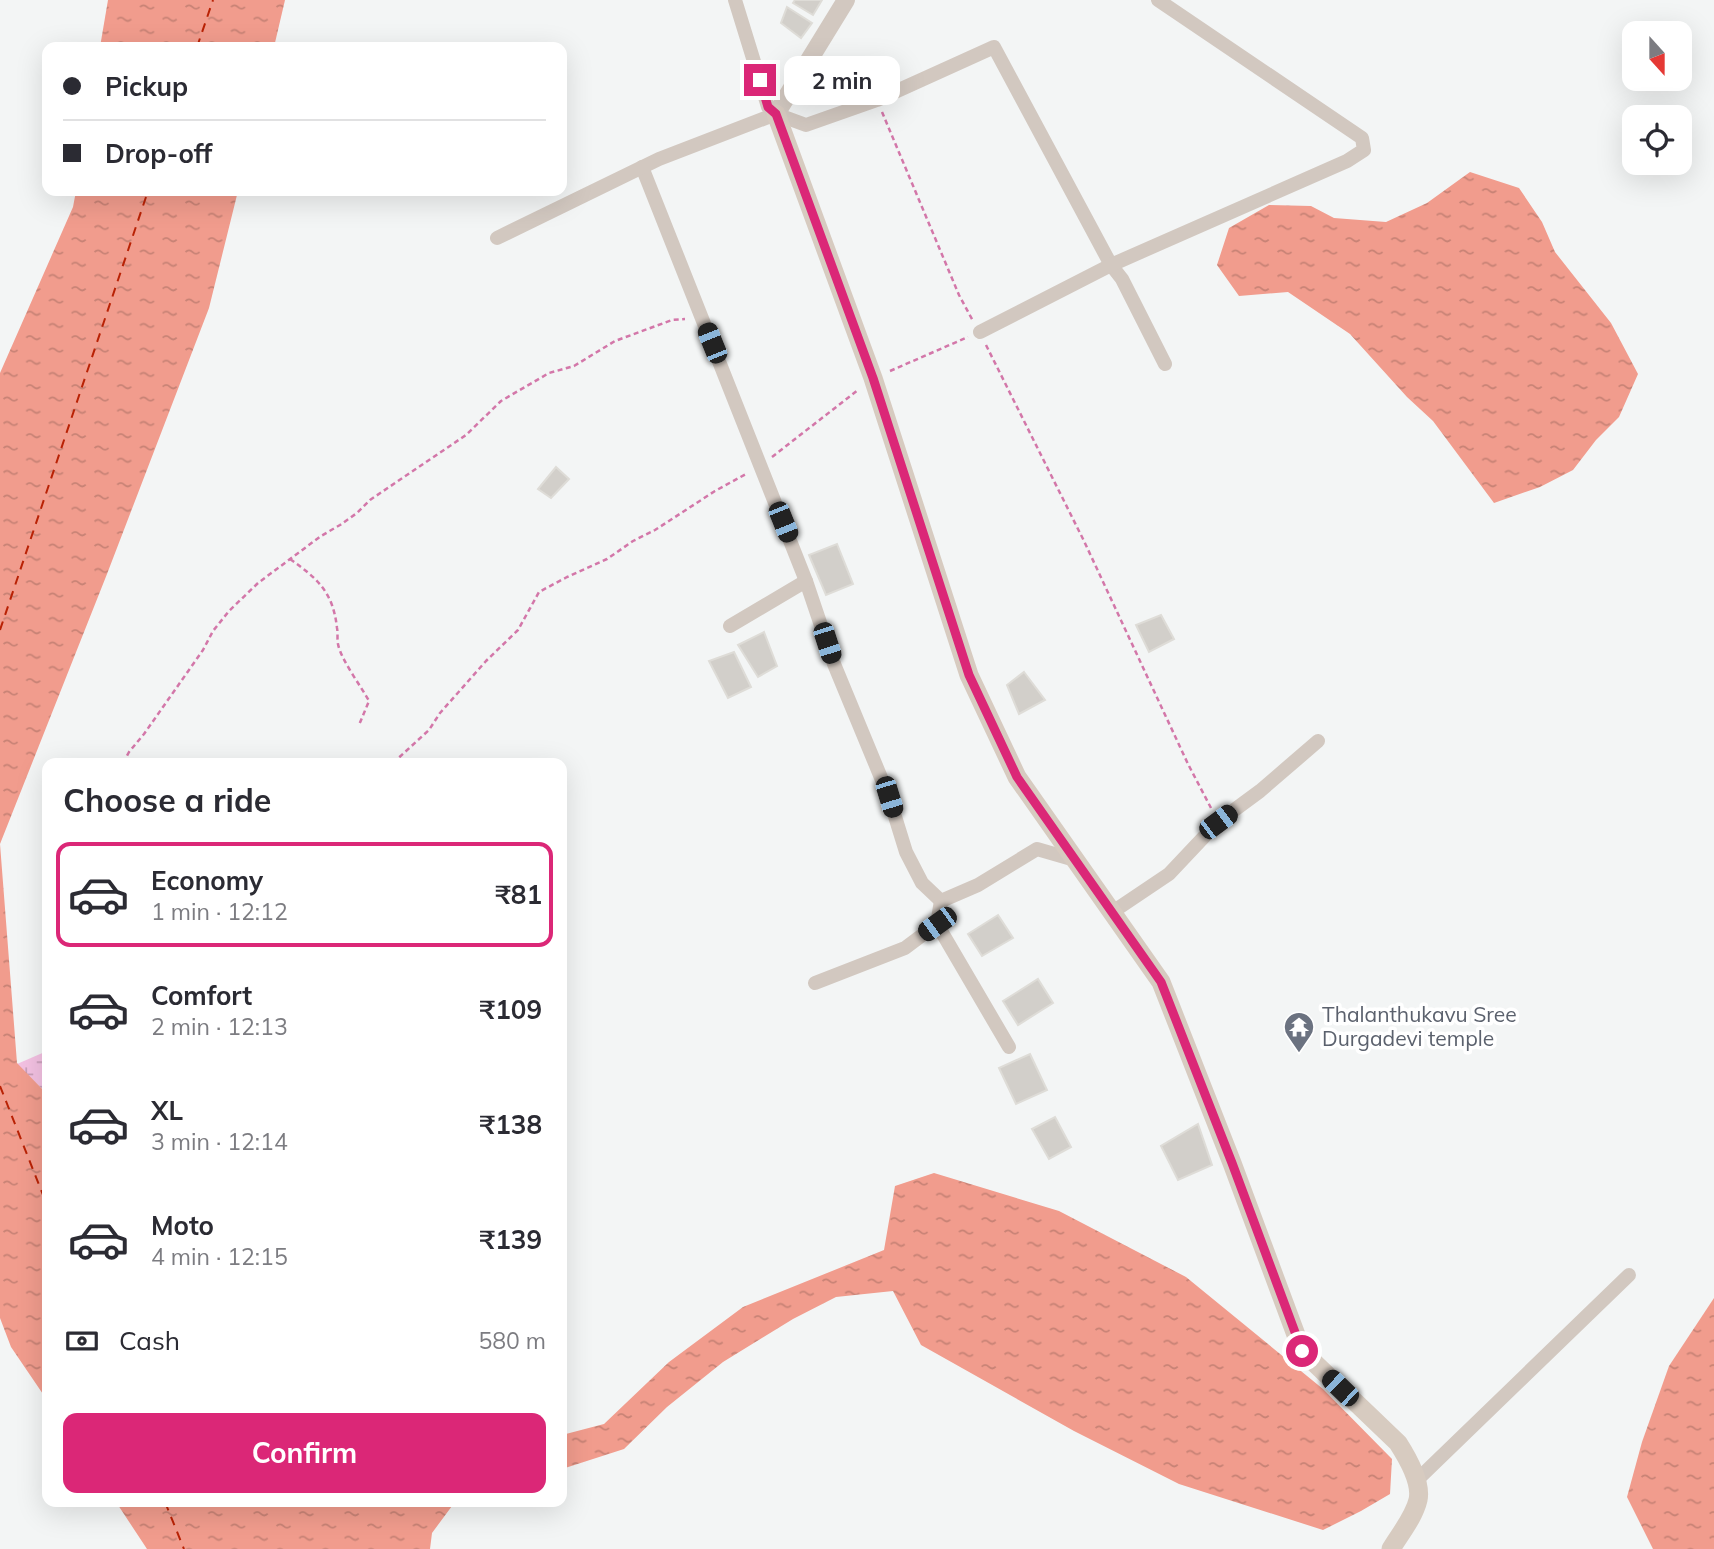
<!DOCTYPE html>
<html lang="en">
<head>
<meta charset="utf-8">
<style>
  :root { --surface:#fff; --page:#f2f2f3; --text:#2b2b33; --muted:#7c7c81; --line:#e1e1e2; --accent:#db2777 }
  body { margin:0; font-family:Mulish,sans-serif; background:var(--page); color:var(--text); height:100vh; display:flex; flex-direction:column; font-size:26px; white-space:nowrap }
  * { box-sizing:border-box; margin:0 }
  p { font-size:23px; color:var(--muted) }
  .icon { flex:none; width:38px; height:38px; fill:none; stroke:currentColor; stroke-width:2; stroke-linecap:round; stroke-linejoin:round }
  .map { position:relative; flex:1; overflow:hidden }
  .panel { position:absolute; left:42px; top:758px; width:525px; height:749px; display:flex; flex-direction:column; background:var(--surface); border-radius:14px; box-shadow:0 7px 28px #0002 }
  .panel>* { flex:none }
  .top-card { position:absolute; left:42px; top:42px; width:525px; height:154px; border-radius:14px; box-shadow:0 7px 28px #0002; display:grid; align-content:center; height:154px; padding:0 21px; background:var(--surface) }
  .needle { width:46px; rotate:159deg }
  .tools { position:absolute; left:1622px; top:21px; display:grid; gap:14px }
  .tools a { display:grid; place-items:center; width:70px; height:70px; border-radius:14px; background:var(--surface); box-shadow:0 7px 28px #0002; font-size:35px }
  .end { position:absolute; width:32px; height:32px; margin:-16px; border:9px solid #db2777; background:#fff; box-shadow:0 0 0 4px #fff }
  .from { border-radius:50% }
  .bubble { position:absolute; height:49px; border-radius:14px; background:var(--surface); box-shadow:0 7px 28px #0002; font-size:23px; font-weight:700; line-height:49px; text-align:center }
  .car { position:absolute; width:21px; height:42px; margin:-21px -10px; border-radius:9px; box-shadow:0 0 5px 2px #0007; background:linear-gradient(#222 24%,#8ab4d8 0 40%,#222 0 76%,#8ab4d8 0 86%,#222 0) }
  .top-card b { display:flex; align-items:center; gap:24px; height:66px; font-size:26px }
  .top-card b+b { border-top:2px solid var(--line) }
  .top-card i { width:18px; height:18px; background:var(--text) }
  ul { padding:0; list-style:none }
  li { display:flex; align-items:center; gap:21px; height:105px; margin:0 14px 10px; padding:0 7px; border:4px solid transparent; border-radius:14px }
  li div { flex:1 }
  li b { display:block; font-size:26px }
  li em { font-style:normal; font-weight:700 }
  li.active { border-color:var(--accent) }
  li>.icon { width:63px; height:63px; stroke-width:1.5 }
  h2 { padding:0 21px; font-size:32px; line-height:84px }
  .pay { display:flex; align-items:center; gap:18px; height:77px; padding:0 21px; font-size:26px }
  .pay p { margin-inline-start:auto }
  .button { display:flex; gap:14px; margin-top:auto; padding:14px 21px }
  .button a { flex:1; height:80px; border-radius:14px; background:var(--accent); color:#fff; font-size:28px; font-weight:700; line-height:80px; text-align:center }
  .map>svg:first-child { display:block }
  .wetland { fill:url(#wetland-marsh) }
  .water { fill:url(#water-ripples) }
  .lines { fill:none; stroke-linecap:round; stroke-linejoin:round }
  .ferry { stroke:#b92205; stroke-width:2; stroke-dasharray:9 7; stroke-linecap:butt }
  .building { fill:#d2cfca; stroke:#dedcd7; stroke-width:2 }
  .path { stroke:#d377a9; stroke-width:2.5; stroke-dasharray:5 3.5; stroke-linecap:butt }
  .minor { stroke:#d2c8c0; stroke-width:14 }
  .tertiary { stroke:#d2c8c0; stroke-width:18 }
  .secondary { stroke:#d7cbc0; stroke-width:19 }
  .route { stroke:#db2777; stroke-width:9 }
  .labels { text-anchor:middle; stroke-width:7; stroke-linejoin:round; paint-order:stroke }
  .worship-label { font-size:21px; fill:#5b616d; stroke:#fff; text-anchor:start }
</style>
</head>
<body>
<div class="map">
<svg width="1714" height="1549" viewBox="0 0 1714 1549">
  <defs>
    <pattern id="wetland-marsh" width="20" height="14" patternUnits="userSpaceOnUse" patternTransform="scale(1.75)"><rect width="20" height="14" fill="#f3c1e2"/><path d="M1 5h8M5 5V1M11 12h8M15 12V8" fill="none" stroke="#c89fb9"/></pattern>
    <pattern id="water-ripples" width="26" height="14" patternUnits="userSpaceOnUse" patternTransform="scale(1.75)"><rect width="26" height="14" fill="#f19c8d"/><path d="M2 4q2-2 4 0t4 0M15 11q2-2 4 0t4 0" fill="none" stroke="#c78275"/></pattern>
  </defs>
  <rect width="100%" height="100%" fill="#f3f5f5"/>
  <!-- wetland -->
  <path class="wetland" d="M47,1051V1094L17,1064Z"/>
  <!-- water -->
  <g class="water">
    <path d="M108,0H285L274,47H100Z"/>
    <path d="M1470,172L1519,188L1542,222L1555,252L1611,323L1638,374L1619,417L1596,440L1573,470L1540,487L1494,503L1433,421L1407,397L1350,334L1288,292L1239,296L1217,265L1229,228L1269,205L1311,206L1334,218L1386,222L1427,203Z"/>
    <path d="M76,191H238L209,308L107,574L0,844L17,1063L47,1094V1400L11,1347L0,1318V373L73,207Z"/>
    <path d="M934,1173L1059,1211L1186,1277L1323,1389L1392,1459L1390,1494L1361,1511L1323,1530L1179,1484L1074,1431L921,1345L893,1291L836,1297L793,1319L723,1362L667,1407L624,1449L562,1469V1435L604,1424L669,1362L743,1307L884,1250L895,1186Z"/>
    <path d="M1714,1298V1549H1653L1627,1497L1642,1442L1669,1366Z"/>
    <path d="M116,1502H353L356,1505L364,1502H466L452,1506L432,1533L430,1549H147Z"/>
  </g>
  <g class="lines">
    <!-- ferry -->
    <g class="ferry">
      <path d="M197,47L213,0"/>
      <path d="M0,630L148,191"/>
      <path d="M0,1086L47,1205"/>
      <path d="M165,1502L184,1549"/>
    </g>
  </g>
  <!-- building -->
  <g class="building">
    <path d="M795,0H822L813,15L793,3Z"/>
    <path d="M787,7L812,23L801,38L781,23Z"/>
    <path d="M556,467L569,479L551,498L538,489Z"/>
    <path d="M837,544L853,584L826,595L809,555Z"/>
    <path d="M1161,615L1174,639L1149,652L1136,625Z"/>
    <path d="M764,632L777,666L758,677L738,645Z"/>
    <path d="M734,652L751,687L728,698L709,661Z"/>
    <path d="M1024,672L1045,700L1019,714L1007,685Z"/>
    <path d="M998,915L1013,938L982,956L968,934Z"/>
    <path d="M1038,979L1053,1003L1018,1025L1003,1001Z"/>
    <path d="M1030,1054L1047,1090L1016,1104L999,1068Z"/>
    <path d="M1055,1117L1071,1147L1049,1159L1032,1129Z"/>
    <path d="M1198,1124L1212,1165L1178,1180L1161,1146Z"/>
  </g>
  <g class="lines">
    <!-- path -->
    <g class="path">
      <path d="M882,112L959,295L973,321"/>
      <path d="M986,345L1084,541L1188,764L1211,808"/>
      <path d="M890,371L968,337"/>
      <path d="M772,457L858,390"/>
      <path d="M290,559C318,579 333,592 337,628C338,633 337,639 338,644C341,660 361,686 369,701L359,725"/>
      <path d="M123,763L129,752L144,734L203,650L213,631L229,611L258,583L321,536L340,525L357,513L370,500L466,435L501,401L549,373L574,366L615,341L672,320L685,319"/>
      <path d="M393,763L429,730L440,713L486,661L518,630L539,592L567,577L607,559L633,541L655,530L715,491L746,474"/>
    </g>
    <!-- minor -->
    <g class="minor">
      <path d="M735,0L768,107L776,114L806,125L877,100L994,47L1111,265L1122,279L1165,364"/>
      <path d="M642,167L806,581L834,664L889,797L906,852L922,883L941,901L978,885L1037,849L1075,860"/>
      <path d="M497,238L659,159L776,114"/>
      <path d="M980,332L1111,265L1347,161L1364,150L1362,138L1158,0"/>
      <path d="M730,626L806,581"/>
      <path d="M941,901L937,924L1009,1047"/>
      <path d="M1111,913L1169,874L1218,822L1260,791L1318,741"/>
      <path d="M815,983L905,948L937,924"/>
      <path d="M1416,1481L1629,1275"/>
    </g>
    <!-- tertiary -->
    <path class="tertiary" d="M776,114L846,0"/>
    <!-- secondary -->
    <path class="secondary" d="M776,114L873,378L969,675L1017,777L1161,982L1232,1163L1302,1351L1398,1443C1407,1457 1422,1482 1418,1500C1414,1517 1400,1534 1391,1549"/>
  </g>
  <g class="lines">
    <!-- route -->
    <path class="route" d="M760,80L768,107L776,114L873,378L969,675L1017,777L1161,982L1232,1163L1302,1351"/>
  </g>
  <!-- icons -->
  <defs>
    <g id="temple-pin" transform="scale(1.575)"><path d="M0 17L-7.5 6A9.5 9.5 0 1 1 7.5 6Z" fill="#6b7280" stroke="#fff"/><path d="M0-6L5-2H3V0L6.5 2.5H4V6H1.5V3h-3V6H-4V2.5H-6.5L-3 0V-2H-5Z" fill="#fff"/></g>
  </defs>
  <g fill-rule="evenodd">
    <use href="#temple-pin" x="1299" y="1027"/>
  </g>
  <g class="labels">
    <!-- worship labels -->
    <g class="worship-label">
      <text x="1322" y="1022">Thalanthukavu Sree<tspan x="1322" dy="24">Durgadevi temple</tspan></text>
    </g>
  </g>
</svg>
<div class="tools">
<a><svg class="needle" viewBox="-14 -14 28 28"><path d="M0-13l5 13h-10z" fill="#e53935"/><path d="M0 13l5-13h-10z" fill="#7c7c81"/></svg></a>
<a><svg class="icon" aria-label="locate" viewBox="0 0 24 24"><circle cx="12" cy="12" r="6"/><path d="M12 2v4M12 18v4M2 12h4M18 12h4"/></svg></a>
</div>
<i class="end from" style="left:1302px;top:1351px"></i>
<i class="end" style="left:760px;top:80px"></i>
<div class="bubble" style="left:784px;top:56px;width:116px">2 min</div>
<i class="car" style="left:712px;top:343px;rotate:338deg"></i>
<i class="car" style="left:783px;top:522px;rotate:158deg"></i>
<i class="car" style="left:827px;top:643px;rotate:162deg"></i>
<i class="car" style="left:889px;top:797px;rotate:163deg"></i>
<i class="car" style="left:1218px;top:822px;rotate:53deg"></i>
<i class="car" style="left:937px;top:924px;rotate:234deg"></i>
<i class="car" style="left:1340px;top:1388px;rotate:314deg"></i>
<div class="top-card">
<b><i class="from"></i>Pickup</b>
<b><i></i>Drop-off</b>
</div>
<section class="panel">
<h2>Choose a ride</h2>
<ul>
<li class="active"><svg class="icon" aria-label="car" viewBox="0 0 24 24"><path d="M5 17H2v-5l4-1 3-4h7l3 4 3 1v5h-3M9 17h6M6 11h13"/><circle cx="7" cy="17" r="2"/><circle cx="17" cy="17" r="2"/></svg><div><b>Economy</b><p>1 min · 12:12</p></div><em>₹81</em></li>
<li><svg class="icon" aria-label="car" viewBox="0 0 24 24"><path d="M5 17H2v-5l4-1 3-4h7l3 4 3 1v5h-3M9 17h6M6 11h13"/><circle cx="7" cy="17" r="2"/><circle cx="17" cy="17" r="2"/></svg><div><b>Comfort</b><p>2 min · 12:13</p></div><em>₹109</em></li>
<li><svg class="icon" aria-label="car" viewBox="0 0 24 24"><path d="M5 17H2v-5l4-1 3-4h7l3 4 3 1v5h-3M9 17h6M6 11h13"/><circle cx="7" cy="17" r="2"/><circle cx="17" cy="17" r="2"/></svg><div><b>XL</b><p>3 min · 12:14</p></div><em>₹138</em></li>
<li><svg class="icon" aria-label="car" viewBox="0 0 24 24"><path d="M5 17H2v-5l4-1 3-4h7l3 4 3 1v5h-3M9 17h6M6 11h13"/><circle cx="7" cy="17" r="2"/><circle cx="17" cy="17" r="2"/></svg><div><b>Moto</b><p>4 min · 12:15</p></div><em>₹139</em></li>
</ul>
<div class="pay"><svg class="icon" aria-label="cash" viewBox="0 0 24 24"><path d="M3 7h18v10H3z"/><circle cx="12" cy="12" r="2"/></svg>Cash<p>580 m</p></div>
<div class="button"><a>Confirm</a></div>
</section>
</div>
</body>
</html>
